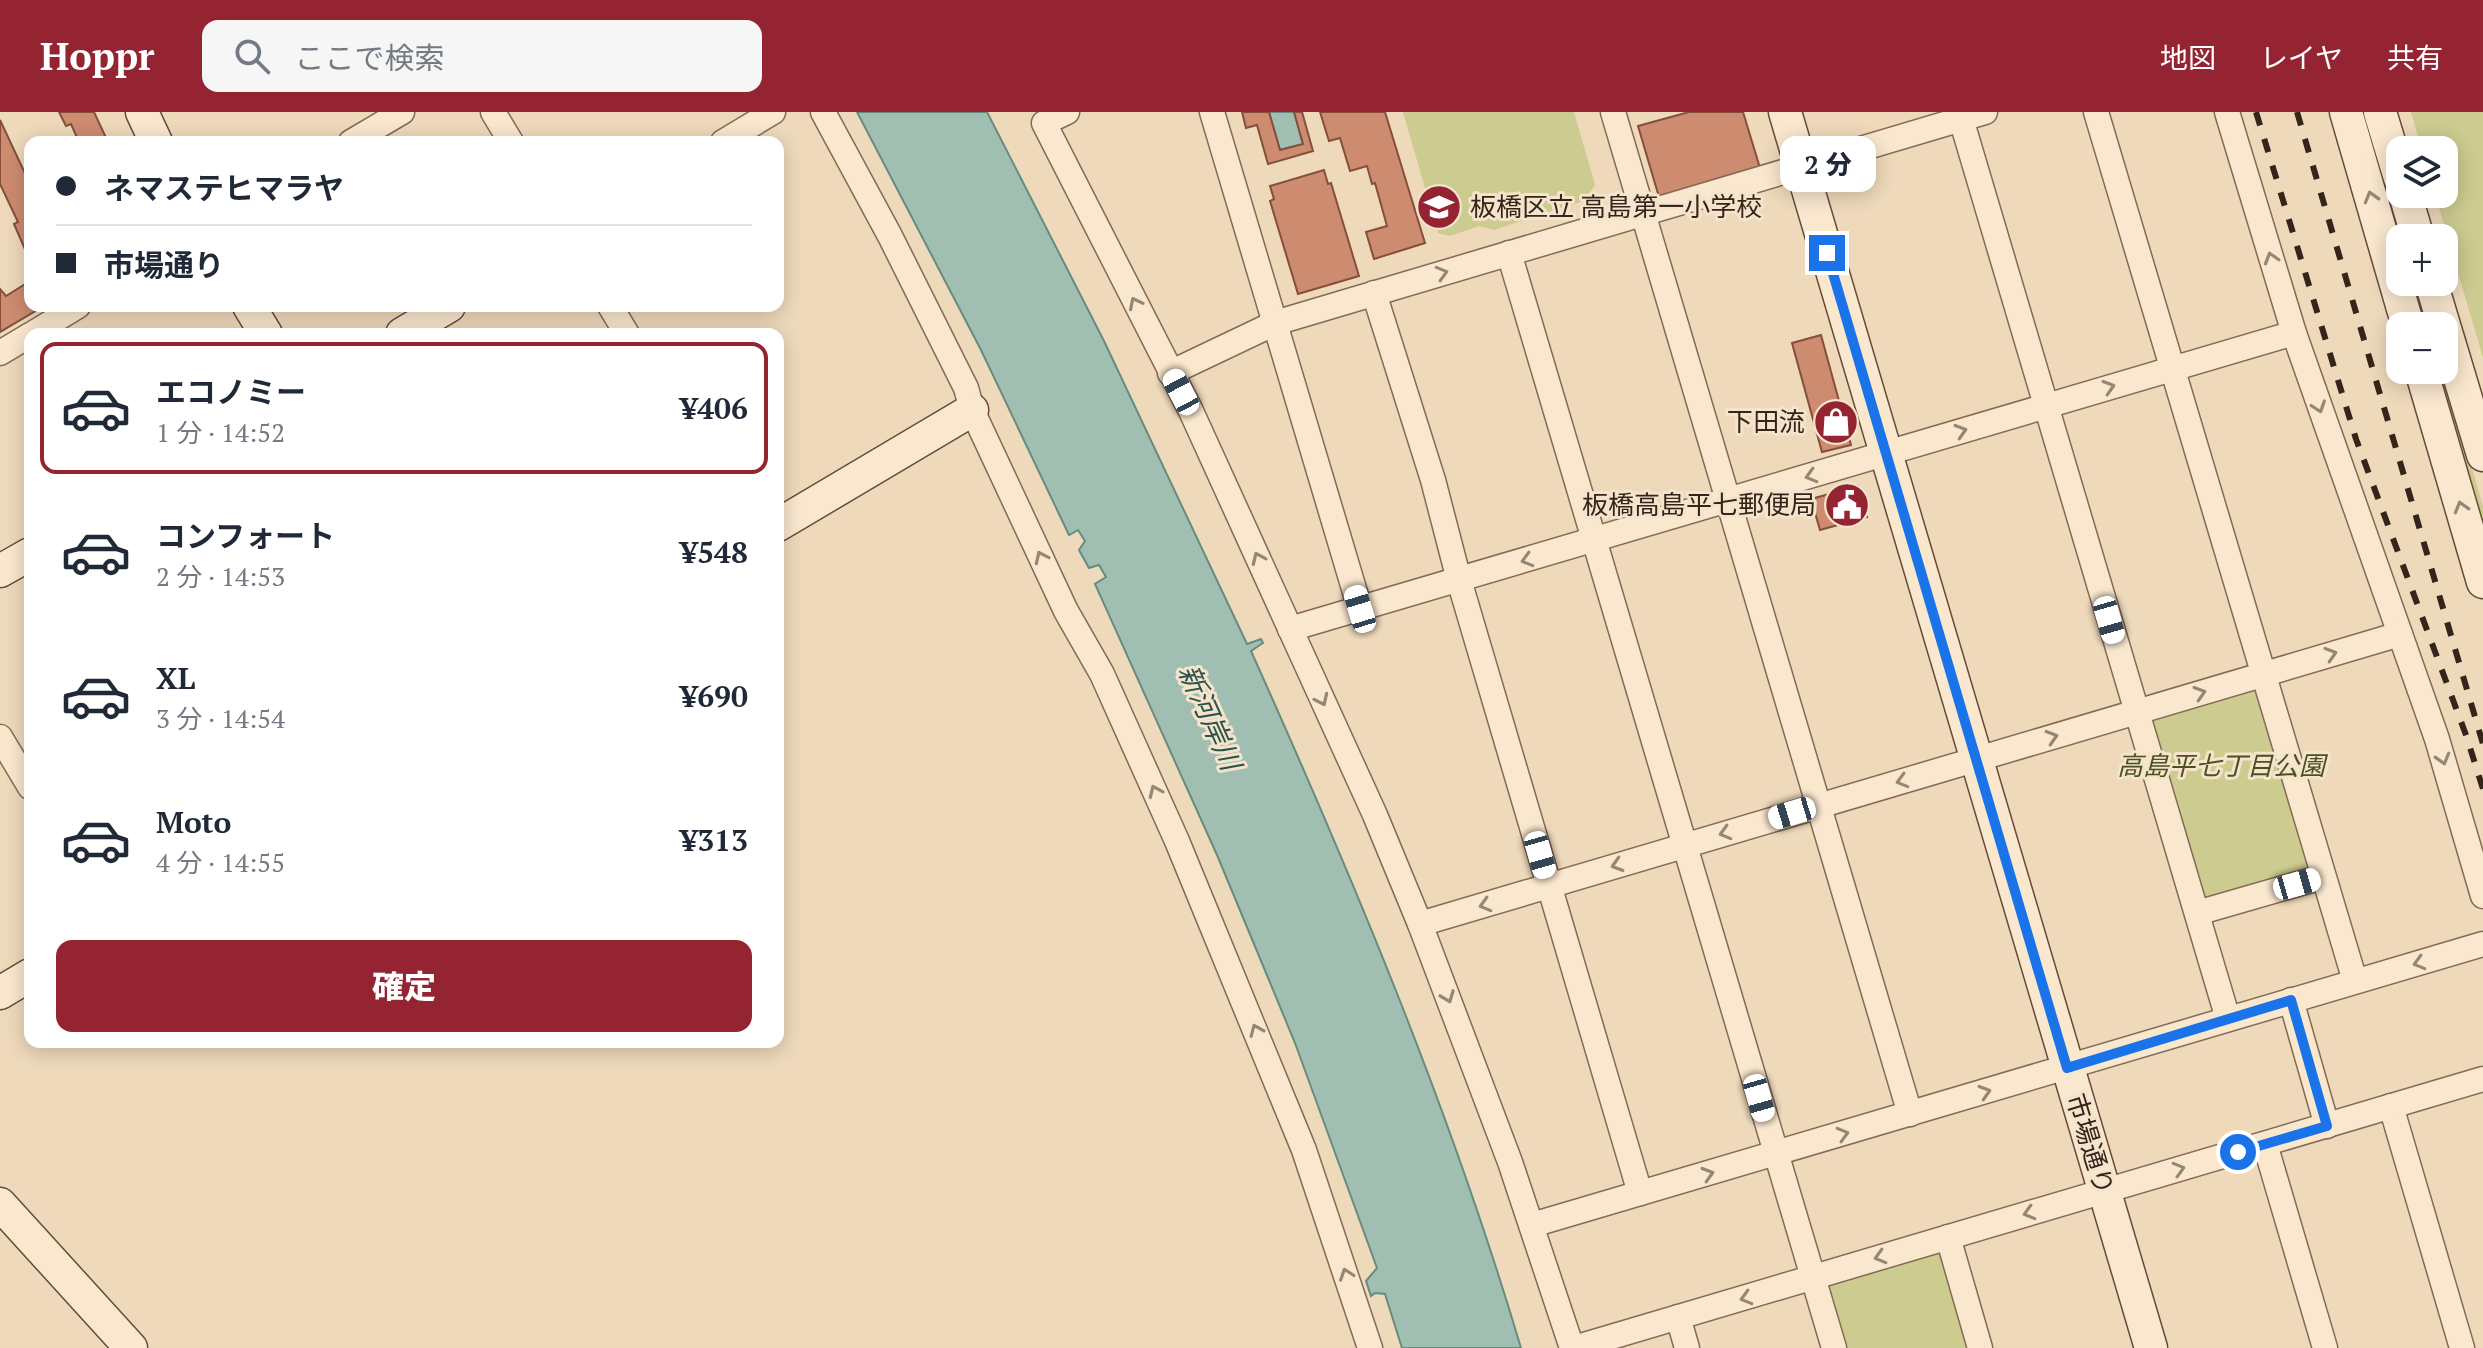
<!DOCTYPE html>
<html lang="ja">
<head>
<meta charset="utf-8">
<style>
  :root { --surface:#fff; --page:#f6f6f7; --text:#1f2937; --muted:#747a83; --line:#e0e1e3; --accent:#952433 }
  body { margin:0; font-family:"PT Serif","Noto Sans JP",serif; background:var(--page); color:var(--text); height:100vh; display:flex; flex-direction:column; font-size:30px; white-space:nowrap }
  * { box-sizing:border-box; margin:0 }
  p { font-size:26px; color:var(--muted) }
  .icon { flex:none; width:44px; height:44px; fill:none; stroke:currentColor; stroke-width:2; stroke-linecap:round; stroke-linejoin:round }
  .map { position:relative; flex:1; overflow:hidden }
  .side { position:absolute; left:24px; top:216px; width:760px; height:720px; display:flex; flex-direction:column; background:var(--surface); border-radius:16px; box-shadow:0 4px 20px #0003 }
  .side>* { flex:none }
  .top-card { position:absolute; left:24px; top:24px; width:760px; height:176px; border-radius:16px; box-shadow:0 4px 20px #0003; display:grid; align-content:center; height:176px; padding:0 32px; background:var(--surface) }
  .tools { position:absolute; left:2386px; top:24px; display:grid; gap:16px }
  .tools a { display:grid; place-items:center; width:72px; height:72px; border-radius:16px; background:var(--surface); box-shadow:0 4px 20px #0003; font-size:40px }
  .end { position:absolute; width:36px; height:36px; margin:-18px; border:10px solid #1a73e8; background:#fff; box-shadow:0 0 0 4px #fff }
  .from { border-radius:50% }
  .bubble { position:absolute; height:56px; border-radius:16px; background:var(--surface); box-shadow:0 4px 20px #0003; font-size:26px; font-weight:800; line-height:56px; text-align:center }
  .car { position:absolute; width:24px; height:48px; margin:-24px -12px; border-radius:10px; box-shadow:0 0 6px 2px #0007; background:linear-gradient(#fff 24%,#345 0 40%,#fff 0 76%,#345 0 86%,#fff 0) }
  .top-card b { display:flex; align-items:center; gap:28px; height:76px; font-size:30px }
  .top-card b+b { border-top:2px solid var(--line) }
  .top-card i { width:20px; height:20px; background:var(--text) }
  ul { padding:14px 0 0; list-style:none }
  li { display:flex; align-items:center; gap:24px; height:132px; margin:0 16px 12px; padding:0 16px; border:4px solid transparent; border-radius:16px }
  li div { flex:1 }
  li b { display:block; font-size:30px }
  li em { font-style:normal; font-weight:800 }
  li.on { border-color:var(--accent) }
  li>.icon { width:72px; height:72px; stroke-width:1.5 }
  .primary-button { display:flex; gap:16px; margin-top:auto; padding:16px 32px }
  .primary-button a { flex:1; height:92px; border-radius:16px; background:var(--accent); color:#fff; font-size:32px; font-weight:800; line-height:92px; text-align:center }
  header { display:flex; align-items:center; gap:48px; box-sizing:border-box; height:112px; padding:0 40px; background:var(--accent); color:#fff }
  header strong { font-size:38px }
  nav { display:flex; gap:44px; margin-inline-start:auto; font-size:28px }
  .search { width:560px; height:72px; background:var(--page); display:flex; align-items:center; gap:20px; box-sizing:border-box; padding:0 28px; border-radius:16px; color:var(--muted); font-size:30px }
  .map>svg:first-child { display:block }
  .green { fill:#cccb90 }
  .water { fill:#a0bfb2; stroke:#678c7e; stroke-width:2 }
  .building { fill:#cd8b70; stroke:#854f3b; stroke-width:2 }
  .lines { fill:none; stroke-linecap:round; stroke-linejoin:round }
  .street-casing { stroke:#856955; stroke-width:27 }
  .secondary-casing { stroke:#674a39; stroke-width:35 }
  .street { stroke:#f9e7ce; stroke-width:24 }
  .secondary { stroke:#f9e7ce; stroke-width:32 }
  .rail { stroke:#34241a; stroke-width:6; stroke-dasharray:14 14; stroke-linecap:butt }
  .oneway { stroke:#968674 }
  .route { stroke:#1a73e8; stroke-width:10 }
  .labels { text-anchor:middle; stroke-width:6; stroke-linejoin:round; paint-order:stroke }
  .poi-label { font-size:26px; fill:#34241a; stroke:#f5e4cb; text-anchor:end }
  .park-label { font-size:26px; font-style:italic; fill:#4a5120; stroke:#f5e4cb }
  .street-label { font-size:26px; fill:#34241a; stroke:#f5e4cb }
  .water-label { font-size:28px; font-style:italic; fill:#29544c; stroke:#f5e4cb }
</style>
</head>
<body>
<header>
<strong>Hoppr</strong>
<div class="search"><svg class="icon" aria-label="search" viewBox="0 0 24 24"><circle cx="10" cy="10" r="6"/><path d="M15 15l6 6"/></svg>ここで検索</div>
<nav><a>地図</a><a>レイヤ</a><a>共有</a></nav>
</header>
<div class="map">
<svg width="2483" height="1236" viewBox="0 0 2483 1236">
  <rect width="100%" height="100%" fill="#eed9bb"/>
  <!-- green -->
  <g class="green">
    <path d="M1403,0H1574L1595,73L1586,88L1494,118L1479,114L1450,124L1438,121Z"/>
    <path d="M2411,0H2483V246L2435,82H2444V38H2422Z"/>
    <path d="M2438,258H2443L2483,394V412Z"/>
    <path d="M2251,575L2259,579L2311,754L2306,762L2210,790L2201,784L2149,611L2153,604Z"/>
    <path d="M1934,1139L1945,1145L1971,1236H1843L1826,1178L1831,1169Z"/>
  </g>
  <!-- water -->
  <g class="water">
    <path d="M857,0H987L1104,229L1247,532L1261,527L1263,531L1251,539C1353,766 1450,997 1521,1236H1402L1385,1182L1375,1181L1371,1184L1366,1169L1377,1156L1295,931L1259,844L1217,743L1095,472L1106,465L1099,453L1089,456L1079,438L1085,429L1078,418L1069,423L981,238Z"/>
    <path d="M1269,0H1294L1303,32L1280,38Z"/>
  </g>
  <!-- building -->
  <g class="building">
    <path d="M59,0H94L108,30H79L71,12L66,14Z"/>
    <path d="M1242,0H1269L1280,38L1303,32L1294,0H1302L1313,39L1268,52L1257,13L1246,16Z"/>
    <path d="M1320,0H1385L1425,131L1374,147L1366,120L1387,114L1375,71L1372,72L1367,54L1350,59L1340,26L1329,29Z"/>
    <path d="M1689,0H1743L1760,56L1659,85L1638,14Z"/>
    <path d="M0,8L30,72V140L27,142L14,112L18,110L0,72Z"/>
    <path d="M1324,58L1328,72L1331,71L1359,164L1298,182L1270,89L1274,87L1270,74Z"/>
    <path d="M30,169V194H44L0,220V177L6,184Z"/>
    <path d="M1821,223L1851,333L1822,340L1792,231Z"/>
    <path d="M1858,374L1867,405L1820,418L1811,387Z"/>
  </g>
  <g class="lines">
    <!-- street casing -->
    <g class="street-casing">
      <g id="street">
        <path d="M493,0L511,30"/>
        <path d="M823,0L890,124L966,276L972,298L1066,499L1102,562L1177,729L1304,1038L1370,1236"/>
        <path d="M1067,0L1044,11L1191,299L1375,703L1420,812L1510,1050L1572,1236"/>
        <path d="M1212,0L1360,497"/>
        <path d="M1613,0L1910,1002"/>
        <path d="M1959,0L2228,907"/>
        <path d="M2096,0L2355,869"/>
        <path d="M2227,0L2294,221L2437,627L2483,784"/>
        <path d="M351,30L402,0"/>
        <path d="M723,30L773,0"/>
        <path d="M1509,141L1834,1236"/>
        <path d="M1374,181L1433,368L1459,468L1640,1081"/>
        <path d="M610,194L627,222"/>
        <path d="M32,222L78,194"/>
        <path d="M0,241L30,223"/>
        <path d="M1170,261L1275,211L1985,0"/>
        <path d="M1290,517L2294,221"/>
        <path d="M0,625L30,675"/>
        <path d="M2197,801L2322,765"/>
        <path d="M1420,812L2400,522"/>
        <path d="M2291,888L2327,1014"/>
        <path d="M2391,994L2462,1236"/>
        <path d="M2265,1032L2325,1236"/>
        <path d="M1532,1113L2483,832"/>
        <path d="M1948,1125L1980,1236"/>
        <path d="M1678,1205L1687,1236"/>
        <path d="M1574,1236L2483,967"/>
      </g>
    </g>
    <!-- secondary casing -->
    <g class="secondary-casing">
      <g id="secondary">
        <path d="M142,0L156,30"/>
        <path d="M1785,0L2151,1236"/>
        <path d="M2346,0L2408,214"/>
        <path d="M2380,0L2400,66"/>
        <path d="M2405,82L2418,126"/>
        <path d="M2431,170L2483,343"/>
        <path d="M249,194L266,222"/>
        <path d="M402,222L449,194"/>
        <path d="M2421,258L2483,470"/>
        <path d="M778,413L972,298"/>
        <path d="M0,459L30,442"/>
        <path d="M0,881L30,863"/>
        <path d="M0,1092L131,1236"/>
      </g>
    </g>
    <!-- street -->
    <use href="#street" class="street"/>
    <!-- secondary -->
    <use href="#secondary" class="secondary"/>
    <!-- rail -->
    <g class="rail">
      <path d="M2256,0L2356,327L2466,623L2483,677"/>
      <path d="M2297,0L2483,632"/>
    </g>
  </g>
  <!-- one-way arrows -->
  <defs><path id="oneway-chevron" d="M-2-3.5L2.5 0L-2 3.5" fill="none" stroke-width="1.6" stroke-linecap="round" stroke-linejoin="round" transform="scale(2)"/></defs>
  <g class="oneway">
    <use href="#oneway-chevron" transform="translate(2371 85) rotate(-106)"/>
    <use href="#oneway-chevron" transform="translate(2271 146) rotate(-107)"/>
    <use href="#oneway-chevron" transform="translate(1442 161) rotate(-16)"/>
    <use href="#oneway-chevron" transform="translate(1135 191) rotate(-117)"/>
    <use href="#oneway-chevron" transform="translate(2109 275) rotate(-17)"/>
    <use href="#oneway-chevron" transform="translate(2319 295) rotate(71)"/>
    <use href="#oneway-chevron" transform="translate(1961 319) rotate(-17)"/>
    <use href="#oneway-chevron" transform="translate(1811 364) rotate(164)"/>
    <use href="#oneway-chevron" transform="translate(2461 395) rotate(-106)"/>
    <use href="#oneway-chevron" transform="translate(1041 445) rotate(-115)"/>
    <use href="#oneway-chevron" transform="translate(1258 446) rotate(-114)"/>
    <use href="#oneway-chevron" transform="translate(1527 448) rotate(164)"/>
    <use href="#oneway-chevron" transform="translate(2331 542) rotate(-17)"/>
    <use href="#oneway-chevron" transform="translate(2200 581) rotate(-17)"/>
    <use href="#oneway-chevron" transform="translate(1322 588) rotate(65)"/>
    <use href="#oneway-chevron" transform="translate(2052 625) rotate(-17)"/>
    <use href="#oneway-chevron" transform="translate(2443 647) rotate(74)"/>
    <use href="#oneway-chevron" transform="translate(1902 669) rotate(164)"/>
    <use href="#oneway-chevron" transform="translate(1155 679) rotate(-114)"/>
    <use href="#oneway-chevron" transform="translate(1725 721) rotate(164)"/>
    <use href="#oneway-chevron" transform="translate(1617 753) rotate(163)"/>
    <use href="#oneway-chevron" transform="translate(1485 793) rotate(164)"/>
    <use href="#oneway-chevron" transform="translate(2419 851) rotate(164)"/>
    <use href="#oneway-chevron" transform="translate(1448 885) rotate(69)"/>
    <use href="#oneway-chevron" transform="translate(1256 918) rotate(-113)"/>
    <use href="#oneway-chevron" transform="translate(1985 980) rotate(-17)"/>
    <use href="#oneway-chevron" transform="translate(1843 1022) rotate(-16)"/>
    <use href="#oneway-chevron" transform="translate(2179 1057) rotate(-16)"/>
    <use href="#oneway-chevron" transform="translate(1708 1062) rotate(-17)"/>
    <use href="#oneway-chevron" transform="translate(2029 1101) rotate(164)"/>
    <use href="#oneway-chevron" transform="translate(1880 1145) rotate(164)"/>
    <use href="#oneway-chevron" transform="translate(1346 1162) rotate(-109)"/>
    <use href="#oneway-chevron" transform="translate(1746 1186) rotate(164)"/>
  </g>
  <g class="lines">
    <!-- route -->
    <path class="route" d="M1827,141L2067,956L2291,888L2327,1014L2238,1040"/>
  </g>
  <!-- icons -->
  <defs>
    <g id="school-disc" transform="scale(2.3)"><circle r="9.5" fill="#952433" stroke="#f5e4cb"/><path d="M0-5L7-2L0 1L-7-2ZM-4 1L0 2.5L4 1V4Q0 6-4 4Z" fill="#fff"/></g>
    <g id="shop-disc" transform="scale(2.3)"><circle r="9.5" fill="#952433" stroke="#f5e4cb"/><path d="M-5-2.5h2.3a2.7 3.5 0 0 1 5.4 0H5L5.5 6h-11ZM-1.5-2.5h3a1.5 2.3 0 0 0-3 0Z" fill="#fff"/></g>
    <g id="civic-disc" transform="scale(2.3)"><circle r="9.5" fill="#952433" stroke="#f5e4cb"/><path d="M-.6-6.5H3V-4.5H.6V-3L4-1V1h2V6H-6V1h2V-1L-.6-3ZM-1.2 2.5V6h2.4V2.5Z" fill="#fff"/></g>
  </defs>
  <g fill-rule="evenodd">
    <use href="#school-disc" x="1439" y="95"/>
    <use href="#shop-disc" x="1836" y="310"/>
    <use href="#civic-disc" x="1847" y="393"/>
  </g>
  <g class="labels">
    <!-- poi labels -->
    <g class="poi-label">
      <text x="1470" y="104" text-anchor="start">板橋区立 高島第一小学校</text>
      <text x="1805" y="319">下田流</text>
      <text x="1816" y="402">板橋高島平七郵便局</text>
    </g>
    <!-- park labels -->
    <g class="park-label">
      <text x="2221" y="663">高島平七丁目公園</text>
    </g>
    <!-- street labels -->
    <g class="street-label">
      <text transform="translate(2090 1032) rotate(73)" y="9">市場通り</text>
    </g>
    <!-- water labels -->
    <g class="water-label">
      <text transform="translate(1210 605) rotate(66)" y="10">新河岸川</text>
    </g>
  </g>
</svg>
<div class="tools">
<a><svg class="icon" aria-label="layers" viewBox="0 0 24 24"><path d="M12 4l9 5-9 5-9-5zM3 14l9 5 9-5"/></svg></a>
<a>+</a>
<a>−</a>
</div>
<i class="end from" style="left:2238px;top:1040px"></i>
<i class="end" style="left:1827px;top:141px"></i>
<div class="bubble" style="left:1780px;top:24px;width:96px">2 分</div>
<i class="car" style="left:1181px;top:280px;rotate:332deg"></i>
<i class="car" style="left:1360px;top:497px;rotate:343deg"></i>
<i class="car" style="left:2109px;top:508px;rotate:164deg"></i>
<i class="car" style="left:1792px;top:701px;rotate:253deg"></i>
<i class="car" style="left:1540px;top:743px;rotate:164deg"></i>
<i class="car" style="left:2297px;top:772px;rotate:74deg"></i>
<i class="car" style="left:1759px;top:986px;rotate:164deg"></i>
<div class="top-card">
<b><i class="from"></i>ネマステヒマラヤ</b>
<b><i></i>市場通り</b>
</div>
<section class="side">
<ul>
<li class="on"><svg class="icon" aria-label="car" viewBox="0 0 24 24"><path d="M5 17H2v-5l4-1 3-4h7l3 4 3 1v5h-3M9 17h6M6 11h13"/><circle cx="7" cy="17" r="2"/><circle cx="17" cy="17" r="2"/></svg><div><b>エコノミー</b><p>1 分 · 14:52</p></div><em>¥406</em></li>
<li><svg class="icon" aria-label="car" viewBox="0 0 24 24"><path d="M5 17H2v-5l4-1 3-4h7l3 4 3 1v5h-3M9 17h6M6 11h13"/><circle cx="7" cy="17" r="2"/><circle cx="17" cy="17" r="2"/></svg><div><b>コンフォート</b><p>2 分 · 14:53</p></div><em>¥548</em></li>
<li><svg class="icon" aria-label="car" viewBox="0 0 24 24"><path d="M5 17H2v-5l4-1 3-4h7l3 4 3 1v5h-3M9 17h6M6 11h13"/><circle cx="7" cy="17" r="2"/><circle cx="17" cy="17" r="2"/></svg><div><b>XL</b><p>3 分 · 14:54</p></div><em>¥690</em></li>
<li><svg class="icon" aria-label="car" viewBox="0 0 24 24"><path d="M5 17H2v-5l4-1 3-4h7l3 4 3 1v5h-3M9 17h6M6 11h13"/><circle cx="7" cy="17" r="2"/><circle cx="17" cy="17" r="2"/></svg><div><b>Moto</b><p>4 分 · 14:55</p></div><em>¥313</em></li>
</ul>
<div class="primary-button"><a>確定</a></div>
</section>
</div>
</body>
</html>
